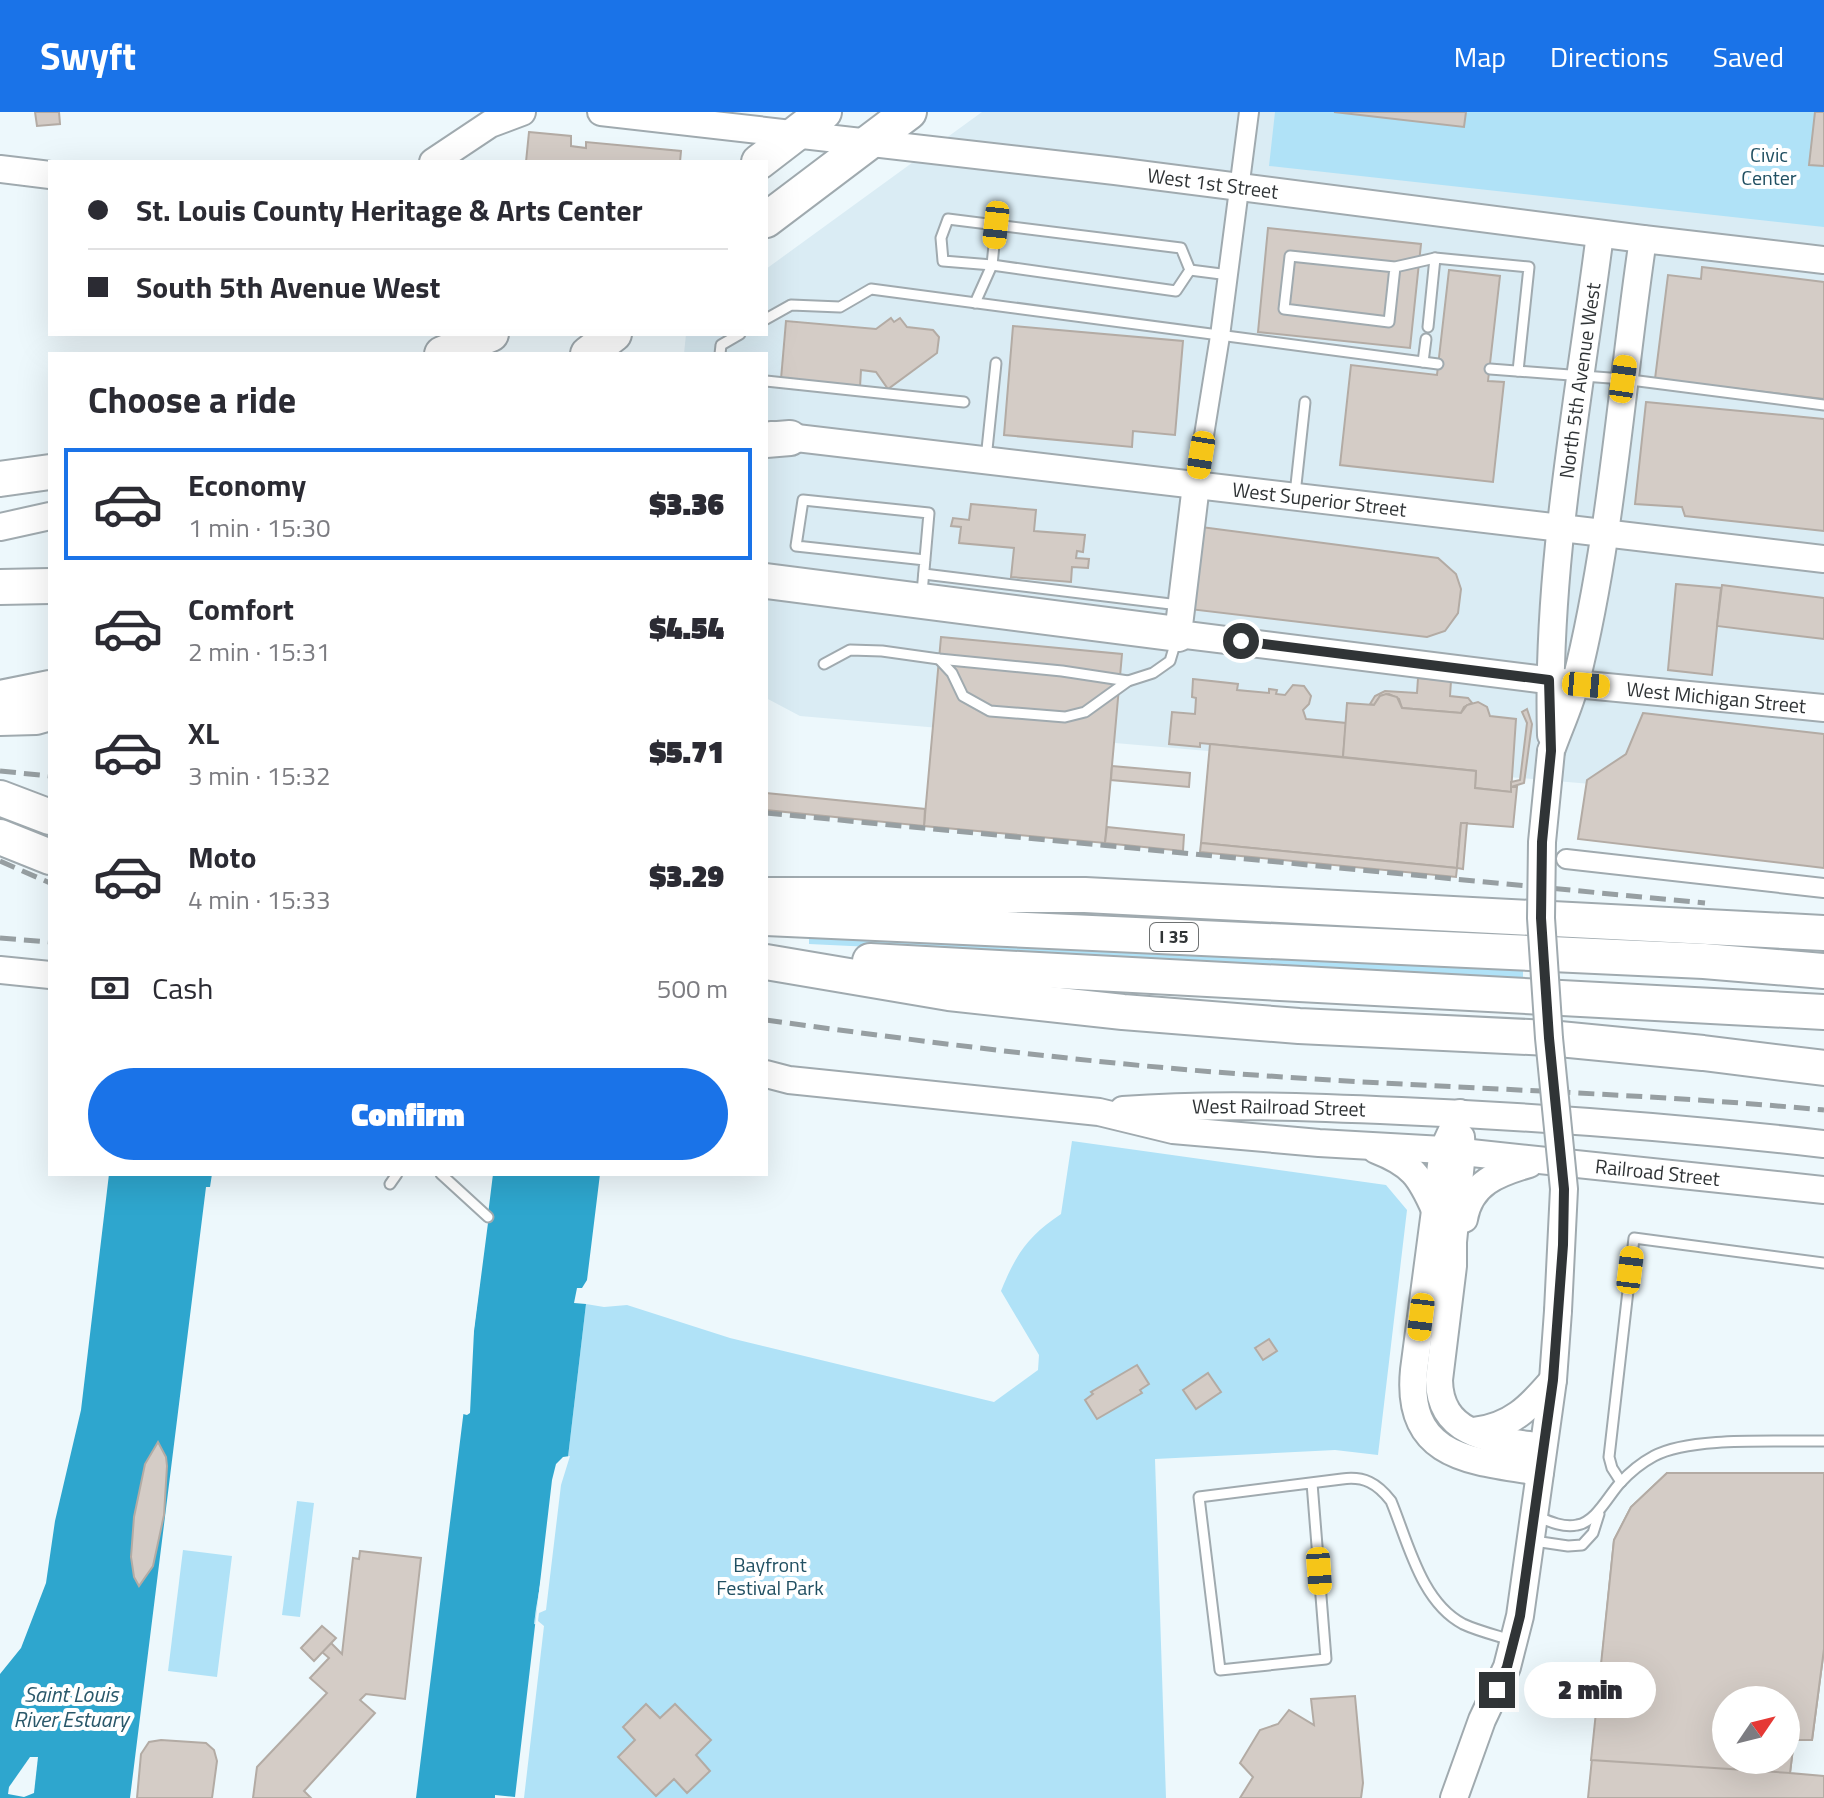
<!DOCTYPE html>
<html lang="en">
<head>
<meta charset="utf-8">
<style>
  :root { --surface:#fff; --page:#f2f2f3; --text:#2b2b33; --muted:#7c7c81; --line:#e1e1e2; --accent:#1a73e8 }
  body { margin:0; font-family:"Titillium Web",sans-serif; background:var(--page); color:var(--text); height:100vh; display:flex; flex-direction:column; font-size:30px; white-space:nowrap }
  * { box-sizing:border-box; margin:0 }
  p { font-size:26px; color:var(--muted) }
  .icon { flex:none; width:44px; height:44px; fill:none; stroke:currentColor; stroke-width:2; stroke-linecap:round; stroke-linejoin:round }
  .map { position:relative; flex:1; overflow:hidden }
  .sheet { position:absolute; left:48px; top:240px; width:720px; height:824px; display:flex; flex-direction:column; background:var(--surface); border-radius:0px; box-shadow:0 8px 32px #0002 }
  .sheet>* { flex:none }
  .top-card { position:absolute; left:48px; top:48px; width:720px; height:176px; border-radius:0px; box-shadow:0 8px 32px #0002; display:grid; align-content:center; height:176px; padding:0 40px; background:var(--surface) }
  .needle { width:52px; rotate:55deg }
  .fabs { position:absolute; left:1712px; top:1574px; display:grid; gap:16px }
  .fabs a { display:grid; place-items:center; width:88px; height:88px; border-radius:50%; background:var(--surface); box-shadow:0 8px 32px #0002; font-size:40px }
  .end { position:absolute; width:36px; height:36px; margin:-18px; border:10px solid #303436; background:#fff; box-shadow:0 0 0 4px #fff }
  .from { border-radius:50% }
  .bubble { position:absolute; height:56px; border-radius:28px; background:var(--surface); box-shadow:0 8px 32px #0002; font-size:26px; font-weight:800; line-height:56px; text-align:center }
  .car { position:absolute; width:24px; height:48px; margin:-24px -12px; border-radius:10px; box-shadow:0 0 6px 2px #0007; background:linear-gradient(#f5c518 24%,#345 0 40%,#f5c518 0 76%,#345 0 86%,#f5c518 0) }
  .top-card b { display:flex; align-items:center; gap:28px; height:76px; font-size:30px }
  .top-card b+b { border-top:2px solid var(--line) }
  .top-card i { width:20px; height:20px; background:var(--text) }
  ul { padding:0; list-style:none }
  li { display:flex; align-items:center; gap:24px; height:112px; margin:0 16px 12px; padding:0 24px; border:4px solid transparent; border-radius:0px }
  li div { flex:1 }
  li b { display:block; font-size:30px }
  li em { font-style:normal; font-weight:800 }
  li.selected { border-color:var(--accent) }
  li>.icon { width:72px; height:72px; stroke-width:1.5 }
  h2 { padding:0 40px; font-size:36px; line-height:96px }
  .pay { display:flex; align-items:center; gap:20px; height:88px; padding:0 40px; font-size:30px }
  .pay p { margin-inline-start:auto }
  .primary-button { display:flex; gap:16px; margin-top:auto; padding:16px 40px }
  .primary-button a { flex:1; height:92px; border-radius:48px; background:var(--accent); color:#fff; font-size:32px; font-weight:800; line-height:92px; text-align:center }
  header { display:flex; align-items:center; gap:48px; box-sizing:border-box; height:112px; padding:0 40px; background:var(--accent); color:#fff }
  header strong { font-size:38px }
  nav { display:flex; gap:44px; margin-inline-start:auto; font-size:28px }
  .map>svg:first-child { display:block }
  .built { fill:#daecf4 }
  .green { fill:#b0e2f7 }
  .water { fill:#2ea6ce }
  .pier { fill:#edf8fc }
  .building { fill:#d4ccc6; stroke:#b3aba4; stroke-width:2; fill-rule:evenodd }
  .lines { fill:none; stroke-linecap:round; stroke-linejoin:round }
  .lane-casing { stroke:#a0aaaf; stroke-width:13 }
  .street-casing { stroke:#a0aaaf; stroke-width:22 }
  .secondary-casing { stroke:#a0aaaf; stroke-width:30 }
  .highway-casing { stroke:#a0aaaf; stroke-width:38 }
  .lane { stroke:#fff; stroke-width:9 }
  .street { stroke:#fff; stroke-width:18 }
  .secondary { stroke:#fff; stroke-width:26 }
  .highway { stroke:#fff; stroke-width:34 }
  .rail { stroke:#979fa2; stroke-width:5; stroke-dasharray:16 8; stroke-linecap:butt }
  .secondary-bridge-casing { stroke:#a0aaaf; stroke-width:30; stroke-linecap:butt }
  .secondary-bridge { stroke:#fff; stroke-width:26 }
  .route { stroke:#303436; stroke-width:10 }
  .labels { text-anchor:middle; stroke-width:8; stroke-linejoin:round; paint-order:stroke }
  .shield { fill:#fff; stroke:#6e7172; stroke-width:2 }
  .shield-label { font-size:18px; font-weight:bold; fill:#303436 }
  .park-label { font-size:20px; fill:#215062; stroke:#fff }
  .street-label { font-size:20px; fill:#303436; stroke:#fff }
  .water-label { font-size:22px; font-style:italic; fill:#2a586a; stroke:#fff }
</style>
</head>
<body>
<header>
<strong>Swyft</strong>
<nav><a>Map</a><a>Directions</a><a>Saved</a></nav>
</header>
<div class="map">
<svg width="1824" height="1686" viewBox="0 0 1824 1686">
  <rect width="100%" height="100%" fill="#edf8fc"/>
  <!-- built -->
  <path class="built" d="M982,0H1824V692L800,604L766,586V242H684L686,222H766V157Z"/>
  <!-- green -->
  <g class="green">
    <path d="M1275,0H1824V115L1269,54Z"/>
    <path d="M809,824L1523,858V866L809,832Z"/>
    <path d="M1072,1029L1386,1073L1407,1098L1378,1343L1335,1338L1155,1347L1166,1686H520L540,1514L534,1512L557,1372L568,1345L586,1192L604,1195L627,1193L730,1226L994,1290L1038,1258L1039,1243L1001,1179C1016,1142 1028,1124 1061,1102Z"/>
    <path d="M297,1389L314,1391L300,1505L282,1503Z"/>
    <path d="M183,1438L232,1444L217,1565L168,1559Z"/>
  </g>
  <!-- water -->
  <g class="water">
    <path d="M109,1062H212L210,1075H206L130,1686H0V1562L21,1536L46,1471L55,1409L81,1298Z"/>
    <path d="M493,1062H600L587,1168L582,1176H577L574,1191L586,1192L568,1345L557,1372L536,1497L534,1512L540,1513L520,1686H416Z"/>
  </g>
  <!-- pier -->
  <g class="pier">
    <path d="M483,1107L488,1111L474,1219L470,1301L467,1303L463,1302L461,1288Z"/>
    <path d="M570,1344L561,1373L546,1498L539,1501L538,1509L544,1514L524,1686H495V1683L515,1685L552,1368L556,1352L563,1345Z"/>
    <path d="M30,1645H38L34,1681L24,1685L8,1682L9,1675Z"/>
  </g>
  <!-- building -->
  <g class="building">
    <path d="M35,0H59L60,12L37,14Z"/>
    <path d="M1334,0H1466L1464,15Z"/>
    <path d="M1815,0H1824V54L1809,53Z"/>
    <path d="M529,20L571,24V34L586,36V30L681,39L680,50H526Z"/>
    <path d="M1268,116L1421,132L1410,236L1258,220Z"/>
    <path d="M1702,155L1824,170V287L1655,267L1668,163L1701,167Z"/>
    <path d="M1449,158L1500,164L1488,269L1504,270L1493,370L1340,353L1351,253L1437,263Z"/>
    <path d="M891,206L894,210L900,206L907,215L933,218L939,225L937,241L888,277L876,260L861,258L860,275L781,267L786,209L876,217Z"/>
    <path d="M1013,214L1183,229L1175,323L1133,319L1132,335L1004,323Z"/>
    <path d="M1646,290L1824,307V419L1685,404L1682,395L1635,392Z"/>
    <path d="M971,392L1036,398L1034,419L1085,423L1083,440L1077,439L1076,446L1089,447L1088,456L1072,455L1071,470L1011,465L1014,436L959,431L961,415L951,414L953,406L969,408Z"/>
    <path d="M1201,415L1438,446L1456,462L1461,477L1458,501L1445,519L1427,525L1189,497Z"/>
    <path d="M1676,472L1721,476L1712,563L1668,558Z"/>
    <path d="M1722,473L1824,486V527L1717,514Z"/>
    <path d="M941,525L1122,542L1105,731L924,714Z"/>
    <path d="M1418,566L1451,569L1450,584L1468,586L1472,591L1464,595L1461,601L1402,596L1399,587L1389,582L1380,584L1374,593L1370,592L1375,584L1385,579L1417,581Z"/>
    <path d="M1193,567L1238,572L1237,578L1269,581V577L1277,578L1276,582L1285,583L1293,573L1304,574L1311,584L1309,592L1303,598L1306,607L1346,611L1343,645L1200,631V635L1169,632L1172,600L1195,602L1196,586L1192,585Z"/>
    <path d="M1386,582L1397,585L1402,596L1461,601L1467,593L1478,590L1487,595L1490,604L1516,607L1511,680L1475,676L1476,659L1343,645L1347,591L1374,593L1380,584Z"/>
    <path d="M1527,597L1532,612L1524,671L1511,675V670L1520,668L1527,611L1522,600Z"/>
    <path d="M1643,601L1824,622V756L1578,727L1587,668L1626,642Z"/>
    <path d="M1210,632L1476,659L1475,676L1511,680V675H1517L1513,715L1461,711L1457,756L1201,731Z"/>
    <path d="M1112,654L1190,661L1189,675L1111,668Z"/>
    <path d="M766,681L925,697L924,714L766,698Z"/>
    <path d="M1461,711H1467L1463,757L1457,756Z"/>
    <path d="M1107,715L1184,723L1183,739L1105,731Z"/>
    <path d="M1201,731L1457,756L1456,765L1200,740Z"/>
    <path d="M1269,1227L1277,1239L1263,1248L1255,1236Z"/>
    <path d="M1137,1253L1149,1272L1140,1278L1142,1281L1097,1307L1085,1288L1093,1282L1091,1280Z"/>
    <path d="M1208,1261L1221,1280L1196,1297L1183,1278Z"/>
    <path d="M158,1330L166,1345L167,1354L164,1403L153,1454L139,1474L134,1465L131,1445L134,1405L145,1352Z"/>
    <path d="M1667,1361H1824V1537L1812,1628H1794L1790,1661L1824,1664V1686H1588L1614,1428L1631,1395ZM1726,1588H1786V1648H1726Z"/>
    <path d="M1667,1361H1824V1537L1812,1628H1794L1790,1661L1591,1648L1614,1428L1631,1395ZM1726,1588H1786V1648H1726Z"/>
    <path d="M360,1439L421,1446L405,1587L366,1582L360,1588L375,1601L304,1679L311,1686H253L257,1655L327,1581L310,1566L329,1546L322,1540L331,1531L342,1542L353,1446L359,1447Z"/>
    <path d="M322,1514L336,1526L314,1549L301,1536Z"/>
    <path d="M1355,1584L1363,1671L1361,1686H1240L1253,1665L1240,1651L1260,1618L1278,1612L1289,1598L1314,1613L1311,1587Z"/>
    <path d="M646,1592L660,1606L675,1592L711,1628L696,1643L710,1659L687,1681L674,1667L656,1684L618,1645L635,1628L623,1615Z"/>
    <path d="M161,1628L206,1631L214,1638L217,1649L212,1686H137L141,1642L149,1630Z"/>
  </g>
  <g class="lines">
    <!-- lane casing -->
    <g class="lane-casing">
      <g id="lane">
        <path d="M948,107L1181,136L1190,158L1176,179L992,153L943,149L941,126Z"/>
        <path d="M1395,155L1389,210L1284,197L1290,144L1395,155L1435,146"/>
        <path d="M1190,158L1229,163"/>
        <path d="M975,191L992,153L996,113"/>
        <path d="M766,207L791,193L840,195L871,177L1438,252"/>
        <path d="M1428,215L1435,146L1529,155L1518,259"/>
        <path d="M720,242L721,233L740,222"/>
        <path d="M1423,250L1426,227"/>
        <path d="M1490,257L1623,267L1824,293"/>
        <path d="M766,269L964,290"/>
        <path d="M986,347L996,251"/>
        <path d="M1295,382L1305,290"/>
        <path d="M924,462L1179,493"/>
        <path d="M922,481L929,401L803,388L796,434L925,448"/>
        <path d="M939,547L952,561L963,584L990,599L1065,605L1085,600L1128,569L1153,561L1170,549L1176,529"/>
        <path d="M824,552L850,538L882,539L939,547L1062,559L1128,569"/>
        <path d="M441,1062L488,1105"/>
        <path d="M390,1072L397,1062"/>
        <path d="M1621,1370L1612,1356L1609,1345L1634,1126L1824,1151"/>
        <path d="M1312,1371L1326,1547L1220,1558L1199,1385L1342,1367C1364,1364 1377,1371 1391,1389C1408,1430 1421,1490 1463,1512C1478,1519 1495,1523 1511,1528"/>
        <path d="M1536,1404C1548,1409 1563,1416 1577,1413C1596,1410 1608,1384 1620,1371C1630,1360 1641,1351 1654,1344C1691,1324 1779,1330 1824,1329"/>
        <path d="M1534,1429L1568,1434L1582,1433L1593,1421L1599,1402"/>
      </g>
    </g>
    <!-- street casing -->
    <g class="street-casing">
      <g id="street">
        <path d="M1196,373L1220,224L1249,0"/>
        <path d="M1566,747L1824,776"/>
      </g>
    </g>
    <!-- secondary casing -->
    <g class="secondary-casing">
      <g id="secondary">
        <path id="s1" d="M601,0L1115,59L1643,127L1824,148"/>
        <path d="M433,50L490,12L522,0"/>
        <path d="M0,57L50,63"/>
        <path id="s2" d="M771,323L1824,447"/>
        <path id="s3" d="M1196,373L1178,522L1586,573L1824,596"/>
        <path d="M0,415L50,404"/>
        <path id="s4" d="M1551,623C1546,456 1579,287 1600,122"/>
        <path d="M1551,639C1559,616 1570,593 1576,569C1612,425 1621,274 1643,127"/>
        <path d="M0,858L50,863"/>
        <path id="s5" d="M766,962L789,968L1099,1000L1173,1018L1319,1031L1443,1038L1824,1078"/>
        <path id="s6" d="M1123,998C1215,991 1309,995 1401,999C1543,1005 1683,1016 1824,1032"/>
        <path d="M1460,1001L1443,1038L1414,1258C1405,1347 1472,1349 1540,1360"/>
        <path d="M1461,1025L1462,1040L1453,1130V1154L1439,1268C1440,1327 1498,1328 1543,1335"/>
        <path d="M1376,1038C1412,1052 1420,1064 1435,1098"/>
        <path d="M1464,1107C1470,1071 1498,1061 1529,1052"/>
        <path d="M1474,1319C1511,1315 1530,1295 1553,1268"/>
        <path d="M1454,1686L1482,1608L1507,1555L1520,1504L1553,1268L1558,1199"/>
      </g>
    </g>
    <!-- highway casing -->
    <g class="highway-casing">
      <g id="highway">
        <path d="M759,50L824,0"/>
        <path d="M766,108L909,0"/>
        <path d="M442,242L491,222"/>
        <path d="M588,242L614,222"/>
        <path d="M766,328L790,326"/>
        <path d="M0,367L50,360"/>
        <path d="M766,469L1178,522"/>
        <path d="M0,475L50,474"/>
        <path d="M0,586L50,576"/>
        <path d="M0,606L36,605L50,601"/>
        <path d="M0,686L50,705"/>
        <path d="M0,725L50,745"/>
        <path d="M766,783H1085L1824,821"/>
        <path d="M766,806L1704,849L1824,859"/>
        <path d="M870,849L1824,900"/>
        <path d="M766,850L949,881L1123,900L1299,914L1549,926L1703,941L1824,956"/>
      </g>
    </g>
    <!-- lane -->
    <use href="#lane" class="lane"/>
    <!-- street -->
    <use href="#street" class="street"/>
    <!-- secondary -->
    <use href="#secondary" class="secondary"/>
    <!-- highway -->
    <use href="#highway" class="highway"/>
    <!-- rail -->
    <g class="rail">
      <path d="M0,659L50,664"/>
      <path d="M766,701L1705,791"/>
      <path d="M0,749L50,771"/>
      <path d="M0,826L50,830"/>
      <path d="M766,908C904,927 1041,945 1179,957C1394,976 1610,978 1824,998"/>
    </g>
    <!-- secondary-bridge casing -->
    <g class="secondary-bridge-casing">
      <path id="secondary-bridge" d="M1551,639L1542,730L1541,806L1549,926L1564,1077L1558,1199"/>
    </g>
    <!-- secondary-bridge -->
    <use href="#secondary-bridge" class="secondary-bridge"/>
  </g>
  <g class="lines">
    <!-- route -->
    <path class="route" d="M1241,529L1549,568L1551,639L1542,730L1541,806L1549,926L1564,1077L1563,1133L1553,1268L1520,1504L1507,1555L1497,1578"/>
  </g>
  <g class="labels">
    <!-- shield labels -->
    <rect class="shield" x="1150" y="811" width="48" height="28" rx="6"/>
    <g class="shield-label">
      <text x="1174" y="831">I 35</text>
    </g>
    <!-- park labels -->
    <g class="park-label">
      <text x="1769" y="50">Civic<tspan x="1769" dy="23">Center</tspan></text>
      <text x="770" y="1460">Bayfront<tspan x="770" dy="23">Festival Park</tspan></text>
    </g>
    <!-- street labels -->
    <g class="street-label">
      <text dy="7" stroke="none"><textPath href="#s1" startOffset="616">West 1st Street</textPath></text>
      <text dy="7" stroke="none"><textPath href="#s4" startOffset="356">North 5th Avenue West</textPath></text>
      <text dy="7" stroke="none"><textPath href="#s2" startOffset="552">West Superior Street</textPath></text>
      <text dy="7" stroke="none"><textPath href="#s3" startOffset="692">West Michigan Street</textPath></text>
      <text dy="7" stroke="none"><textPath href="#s6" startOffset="156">West Railroad Street</textPath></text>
      <text dy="7" stroke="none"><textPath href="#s5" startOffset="898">Railroad Street</textPath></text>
    </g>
    <!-- water labels -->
    <g class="water-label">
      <text x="71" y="1590">Saint Louis<tspan x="71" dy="25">River Estuary</tspan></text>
    </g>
  </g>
</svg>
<div class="fabs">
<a><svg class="needle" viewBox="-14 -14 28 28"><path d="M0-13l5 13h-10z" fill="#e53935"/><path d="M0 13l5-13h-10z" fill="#7c7c81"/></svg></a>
</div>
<i class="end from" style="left:1241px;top:529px"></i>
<i class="end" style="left:1497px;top:1578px"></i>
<div class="bubble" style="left:1524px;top:1550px;width:132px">2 min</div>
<i class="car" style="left:996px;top:113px;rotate:186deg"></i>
<i class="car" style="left:1623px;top:267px;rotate:8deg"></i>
<i class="car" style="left:1201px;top:343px;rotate:189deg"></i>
<i class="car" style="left:1586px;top:573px;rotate:95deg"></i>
<i class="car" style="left:1630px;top:1158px;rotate:7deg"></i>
<i class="car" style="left:1421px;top:1205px;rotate:187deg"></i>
<i class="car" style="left:1319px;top:1459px;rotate:176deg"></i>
<div class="top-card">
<b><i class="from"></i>St. Louis County Heritage &amp; Arts Center</b>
<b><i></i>South 5th Avenue West</b>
</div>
<section class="sheet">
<h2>Choose a ride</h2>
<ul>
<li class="selected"><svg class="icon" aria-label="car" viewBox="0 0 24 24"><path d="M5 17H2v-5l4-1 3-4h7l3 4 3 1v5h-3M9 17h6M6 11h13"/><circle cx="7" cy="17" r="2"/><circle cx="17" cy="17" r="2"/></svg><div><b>Economy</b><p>1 min · 15:30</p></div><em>$3.36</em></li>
<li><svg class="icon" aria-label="car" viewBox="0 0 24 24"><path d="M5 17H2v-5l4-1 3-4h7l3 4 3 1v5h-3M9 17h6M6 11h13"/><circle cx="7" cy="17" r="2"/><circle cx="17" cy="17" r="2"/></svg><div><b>Comfort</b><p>2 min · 15:31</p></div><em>$4.54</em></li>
<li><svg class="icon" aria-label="car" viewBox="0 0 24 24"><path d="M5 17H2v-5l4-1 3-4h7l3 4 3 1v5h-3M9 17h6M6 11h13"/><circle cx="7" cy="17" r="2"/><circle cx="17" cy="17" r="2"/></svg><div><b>XL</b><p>3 min · 15:32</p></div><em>$5.71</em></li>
<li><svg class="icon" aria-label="car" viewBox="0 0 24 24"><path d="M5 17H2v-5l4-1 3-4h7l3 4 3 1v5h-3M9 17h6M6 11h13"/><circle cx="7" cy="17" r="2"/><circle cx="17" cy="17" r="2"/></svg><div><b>Moto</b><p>4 min · 15:33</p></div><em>$3.29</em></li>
</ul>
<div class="pay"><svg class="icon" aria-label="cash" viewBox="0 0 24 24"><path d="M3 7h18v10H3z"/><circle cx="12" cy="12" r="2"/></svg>Cash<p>500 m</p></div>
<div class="primary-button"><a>Confirm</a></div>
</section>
</div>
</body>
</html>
